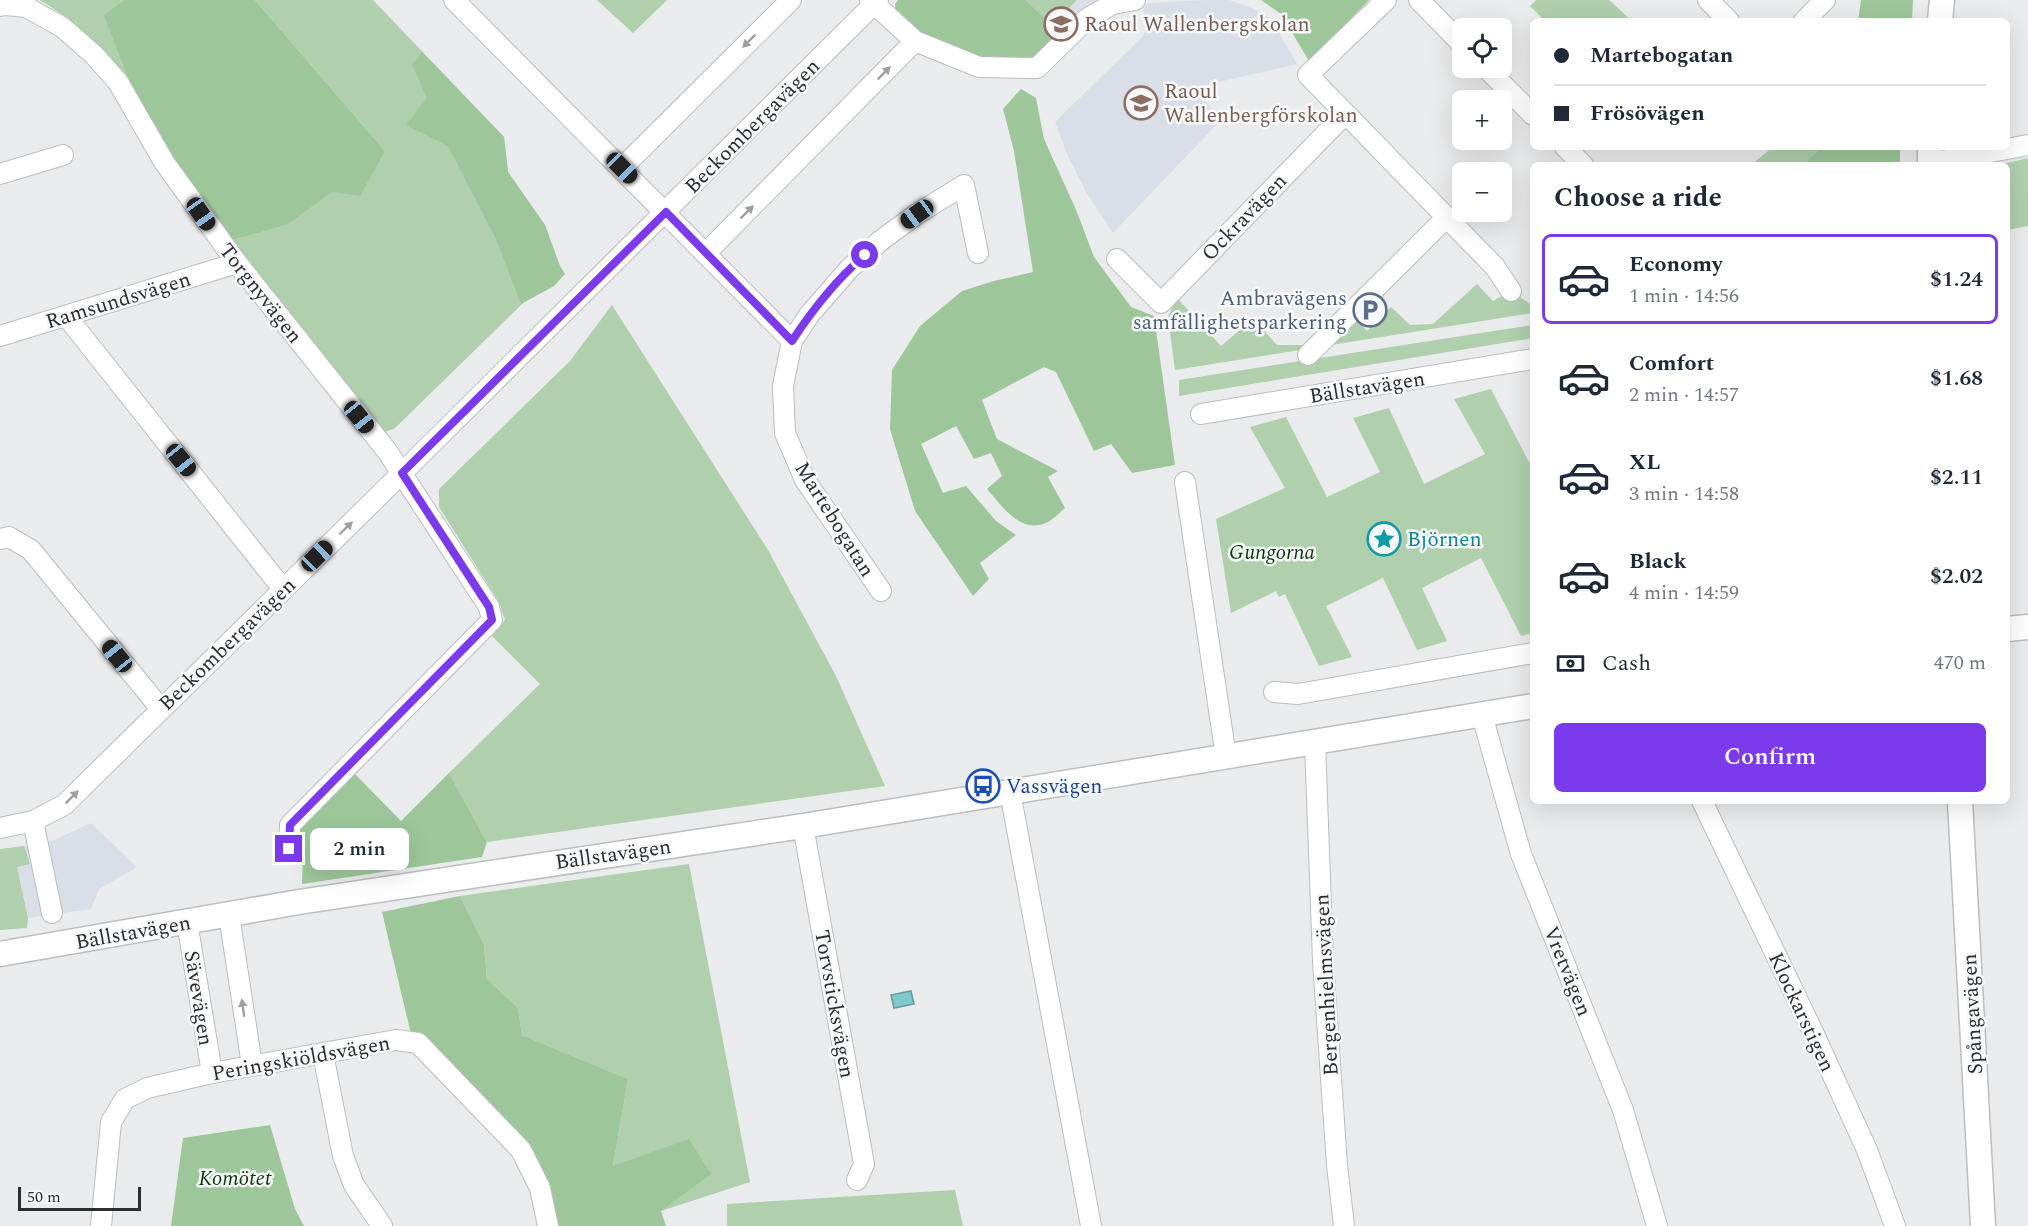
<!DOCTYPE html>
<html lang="en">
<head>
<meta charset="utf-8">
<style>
  :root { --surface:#fff; --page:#f6f6f7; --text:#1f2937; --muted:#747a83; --line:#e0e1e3; --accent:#7c3aed }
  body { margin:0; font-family:Spectral,serif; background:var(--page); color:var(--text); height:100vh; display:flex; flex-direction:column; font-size:22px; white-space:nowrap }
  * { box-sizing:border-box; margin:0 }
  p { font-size:20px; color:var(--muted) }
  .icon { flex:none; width:33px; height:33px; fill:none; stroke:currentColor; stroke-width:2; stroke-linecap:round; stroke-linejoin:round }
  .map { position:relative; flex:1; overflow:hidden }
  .panel { position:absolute; left:1530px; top:162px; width:480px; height:642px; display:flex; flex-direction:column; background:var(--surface); border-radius:9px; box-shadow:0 6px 24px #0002 }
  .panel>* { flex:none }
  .guide { position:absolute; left:1530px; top:18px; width:480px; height:132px; border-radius:9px; box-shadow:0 6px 24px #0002; display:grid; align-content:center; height:132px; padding:0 24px; background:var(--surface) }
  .tools { position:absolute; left:1452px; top:18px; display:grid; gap:12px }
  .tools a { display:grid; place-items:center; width:60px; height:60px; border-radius:9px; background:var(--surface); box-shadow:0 6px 24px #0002; font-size:30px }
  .scale { position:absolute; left:18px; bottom:15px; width:123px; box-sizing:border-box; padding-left:6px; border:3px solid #2d2d2e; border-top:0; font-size:16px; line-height:21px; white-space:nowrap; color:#2d2d2e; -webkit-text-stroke:4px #f7f8f9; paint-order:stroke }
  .end { position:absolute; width:27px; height:27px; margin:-14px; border:8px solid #7c3aed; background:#fff; box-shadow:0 0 0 3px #fff }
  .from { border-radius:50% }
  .bubble { position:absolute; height:42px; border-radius:9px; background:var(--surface); box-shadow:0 6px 24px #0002; font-size:20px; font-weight:600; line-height:42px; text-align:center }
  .car { position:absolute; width:18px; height:36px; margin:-18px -9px; border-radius:8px; box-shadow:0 0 4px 2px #0007; background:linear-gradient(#222 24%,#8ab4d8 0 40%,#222 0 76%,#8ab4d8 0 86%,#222 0) }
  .guide b { display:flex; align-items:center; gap:21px; height:57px; font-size:22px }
  .guide b+b { border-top:2px solid var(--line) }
  .guide i { width:15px; height:15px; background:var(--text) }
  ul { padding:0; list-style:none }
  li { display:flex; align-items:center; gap:18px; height:90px; margin:0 12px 9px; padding:0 12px; border:3px solid transparent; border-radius:9px }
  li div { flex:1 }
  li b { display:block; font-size:22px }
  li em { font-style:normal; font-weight:600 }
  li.on { border-color:var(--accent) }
  li>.icon { width:54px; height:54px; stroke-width:1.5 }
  h2 { padding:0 24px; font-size:27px; line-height:72px }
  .pay { display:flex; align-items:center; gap:15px; height:66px; padding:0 24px; font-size:22px }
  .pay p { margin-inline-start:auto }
  .button { display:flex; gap:12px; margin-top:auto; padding:12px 24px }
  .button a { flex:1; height:69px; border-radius:9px; background:var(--accent); color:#fff; font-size:24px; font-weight:600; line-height:69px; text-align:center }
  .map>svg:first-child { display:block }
  .built { fill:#dadfe7 }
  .green { fill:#afcfad }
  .forest { fill:#9dc79b }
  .water { fill:#7ecacd; stroke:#669b9d; stroke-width:1.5 }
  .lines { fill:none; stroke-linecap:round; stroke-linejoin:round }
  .minor-casing { stroke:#bcbdbf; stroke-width:22 }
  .tertiary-casing { stroke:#bcbdbf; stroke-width:27 }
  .minor { stroke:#fff; stroke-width:20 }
  .tertiary { stroke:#fff; stroke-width:24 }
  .oneway { fill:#a0a0a1 }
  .route { stroke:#7c3aed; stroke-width:8 }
  .labels { text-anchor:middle; stroke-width:5; stroke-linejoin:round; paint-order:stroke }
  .education-label { font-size:21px; fill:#785e54; stroke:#f7f8f9; text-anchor:start }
  .street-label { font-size:21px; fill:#2d2d2e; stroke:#f7f8f9 }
  .service-label { font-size:21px; fill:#4e5e75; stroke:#f7f8f9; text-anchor:end }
  .culture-label { font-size:21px; fill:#0d838f; stroke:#f7f8f9; text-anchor:start }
  .park-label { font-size:21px; font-style:italic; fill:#0b370d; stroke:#f7f8f9 }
  .transit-label { font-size:21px; fill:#164399; stroke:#f7f8f9; text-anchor:start }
</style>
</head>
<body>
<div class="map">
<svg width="2028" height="1226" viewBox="0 0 2028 1226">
  <rect width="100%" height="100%" fill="#eaebec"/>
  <!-- built -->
  <g class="built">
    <path d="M1025,0H1096L1061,34Z"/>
    <path d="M1207,0H1229L1254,9L1272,20L1297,64L1193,88L1222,119L1113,233L1086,192L1067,154L1055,122L1141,38L1147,30L1143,6L1150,3Z"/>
    <path d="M91,823L137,867L99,889L91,909L28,918L17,866L29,864L24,846L54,840Z"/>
  </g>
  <!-- green -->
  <g class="green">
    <path d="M40,0H124L105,15L130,83C100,47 81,25 40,0Z"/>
    <path d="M255,0H373L504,137L508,172L545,225L560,267L394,429L381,433L233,240L287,225L385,151Z"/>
    <path d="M597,0H667L633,33Z"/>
    <path d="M996,0H1077L1037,41Z"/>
    <path d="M1536,0H1609L1632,21H1545L1530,6Z"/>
    <path d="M1773,147H1825L1802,165H1751Z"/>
    <path d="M2028,158V226L2007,230V165H1998Z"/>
    <path d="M1477,284L1493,301L1511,291L1533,306V313L1175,370L1168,317L1177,298L1221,346L1253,319L1277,345H1312L1350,313L1367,331L1391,307L1410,325L1433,324Z"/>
    <path d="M612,305L768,550L836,676L885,786L487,842L449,773L540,684L492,636L505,620L499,602L439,507V489L570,361Z"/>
    <path d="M1533,325V338L1179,396V380Z"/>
    <path d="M1491,389L1529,462L1533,460V633L1521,636L1481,558L1422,588L1447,641L1417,650L1383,578L1326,606L1352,657L1319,666L1285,594L1279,597L1276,591L1231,613L1216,519L1285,488L1250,427L1286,417L1327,497L1380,472L1353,418L1389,408L1424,484L1485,454L1454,399Z"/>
    <path d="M24,846L30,864L17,867L28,918L27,928L0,930V849Z"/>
    <path d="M689,864L750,1182L661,1211L613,1166L628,1079L522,1035L518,1008L487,979L484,945L460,896Z"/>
    <path d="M955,1190L963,1226H727V1204Z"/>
  </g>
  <!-- forest -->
  <g class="forest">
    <path d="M124,0H255L385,151L360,196L332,192L287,225L233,240L178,164L130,83L104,15Z"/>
    <path d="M898,0H1025L1061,34L1033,62L982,60L933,41L896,14L895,4Z"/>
    <path d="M1261,0H1369L1309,61L1281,14Z"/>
    <path d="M1861,0H1913L1912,21H1858Z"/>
    <path d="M422,52L504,137L508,172L545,225L560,266L565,274L554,286L521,304L497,241L448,146L406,125L427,98L412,65Z"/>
    <path d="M1021,89L1036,98L1044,139L1077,212L1094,257L1131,307L1154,316L1175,465L1132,473L1111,444L1094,451L1056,372L1044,367L982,400L997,439L1058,471L1048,477L1065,508C1059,513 1053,520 1046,523C1020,534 1002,506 987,489L1002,476L991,453L974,459L956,426L921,444L943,493L966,486L996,521L1016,535L980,563L989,579L973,596L915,511L890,429L892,370L920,326L962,291L994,281L1033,272L1014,151L1003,109Z"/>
    <path d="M1823,147H1900V165H1802Z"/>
    <path d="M353,772L401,821L449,773L487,842L482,857L302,884L303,856L296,829Z"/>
    <path d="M460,896L484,945L487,979L518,1008L522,1035L628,1079L613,1166L689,1139L711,1174L661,1211L666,1226H556L491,1108L410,1030L382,912Z"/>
    <path d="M270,1125L295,1209L304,1226H171L183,1138Z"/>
  </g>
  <!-- water -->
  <path class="water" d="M911,991L914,1004L894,1008L891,995Z"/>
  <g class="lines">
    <!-- minor casing -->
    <g class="minor-casing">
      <g id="minor">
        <path d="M454,0L792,341"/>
        <path d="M870,0L915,41L979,67L1037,68L1088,18L1113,4L1135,0"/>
        <path d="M1386,0L1308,75L1495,267L1511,291"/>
        <path d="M1419,0L1462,44"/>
        <path d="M1708,0L1729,21"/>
        <path d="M0,6L6,5L26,7L62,27L94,55L118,82L164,162L237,263L387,451L489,607L492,620L290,825L289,849"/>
        <path d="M1804,21L1825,0"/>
        <path d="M1486,68L1533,115"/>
        <path d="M1565,147L1583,165"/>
        <path d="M1930,163L2028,145"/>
        <path d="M622,168L791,0"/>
        <path d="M0,174L63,155"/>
        <path d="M706,253L915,41"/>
        <path d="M1117,259L1161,303L1345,114"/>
        <path d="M67,317L283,589"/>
        <path d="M0,336L237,263"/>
        <path d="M1308,355L1446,218"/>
        <path d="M1201,414L1533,359"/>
        <path d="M1185,482L1226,757"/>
        <path d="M0,539L9,537L31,550L161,709"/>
        <path d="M881,591L805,480L785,433L783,386L792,341L809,315L850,268L880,241L917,214L964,185L978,253"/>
        <path d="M1274,692L1298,694L1533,653"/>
        <path d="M1482,715L1521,854L1623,1110L1657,1226"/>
        <path d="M1315,743L1323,961L1337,1165L1344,1226"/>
        <path d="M1010,792L1091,1226"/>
        <path d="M1702,801L1813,1032L1867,1150L1895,1226"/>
        <path d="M33,821L52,913"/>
        <path d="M803,826L864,1164L857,1180"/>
        <path d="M0,828L33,821L64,805L402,473L878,0"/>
        <path d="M229,915L252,1065"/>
        <path d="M187,922L212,1073"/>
        <path d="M323,1054L343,1156L354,1185L382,1226"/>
        <path d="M101,1226L111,1122L125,1099L147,1088L212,1073L396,1040L418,1043L521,1150L540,1188L548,1226"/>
      </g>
    </g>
    <!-- tertiary casing -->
    <g class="tertiary-casing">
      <g id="tertiary">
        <path d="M1940,21L1942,0"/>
        <path d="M1930,147V165"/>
        <path d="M2007,629L2028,627"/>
        <path d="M1960,801L1983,1226"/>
        <path d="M0,954L299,902L803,826L1533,706"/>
      </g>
    </g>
    <!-- minor -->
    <use href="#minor" class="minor"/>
    <!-- tertiary -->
    <use href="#tertiary" class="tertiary"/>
  </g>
  <!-- one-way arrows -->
  <defs><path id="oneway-solid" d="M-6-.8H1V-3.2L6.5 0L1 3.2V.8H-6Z" transform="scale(1.5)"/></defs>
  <g class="oneway">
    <use href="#oneway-solid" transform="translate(749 41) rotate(135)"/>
    <use href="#oneway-solid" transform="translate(884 73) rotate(-45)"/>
    <use href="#oneway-solid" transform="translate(747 212) rotate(-45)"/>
    <use href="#oneway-solid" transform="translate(346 528) rotate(-44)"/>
    <use href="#oneway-solid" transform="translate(72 797) rotate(-45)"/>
    <use href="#oneway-solid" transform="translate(243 1008) rotate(-98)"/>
  </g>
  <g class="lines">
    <!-- route -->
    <path class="route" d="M289,849L290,825L492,620L489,607L402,473L666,212L792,341C813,309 837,279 865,255"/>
  </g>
  <!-- icons -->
  <defs>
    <g id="school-ring" transform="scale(1.725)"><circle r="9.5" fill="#f7f8f9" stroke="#8d6e63" stroke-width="1.5"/><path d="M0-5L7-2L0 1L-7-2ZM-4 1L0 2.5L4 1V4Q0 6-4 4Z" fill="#8d6e63"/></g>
    <g id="parking-ring" transform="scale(1.725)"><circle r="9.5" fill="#f7f8f9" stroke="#5c6f8a" stroke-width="1.5"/><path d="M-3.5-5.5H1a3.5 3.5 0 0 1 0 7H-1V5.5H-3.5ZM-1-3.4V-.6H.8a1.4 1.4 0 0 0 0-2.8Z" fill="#5c6f8a"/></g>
    <g id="sight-ring" transform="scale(1.725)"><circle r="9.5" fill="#f7f8f9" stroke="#0f9aa8" stroke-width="1.5"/><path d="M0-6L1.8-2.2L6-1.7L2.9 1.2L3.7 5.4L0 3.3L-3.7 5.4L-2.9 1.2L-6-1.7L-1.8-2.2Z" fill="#0f9aa8"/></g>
    <g id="bus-ring" transform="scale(1.725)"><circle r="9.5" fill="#f7f8f9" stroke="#1a4fb4" stroke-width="1.5"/><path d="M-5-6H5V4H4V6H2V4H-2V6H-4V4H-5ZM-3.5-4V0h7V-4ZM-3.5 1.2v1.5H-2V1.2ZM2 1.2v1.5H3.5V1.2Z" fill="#1a4fb4"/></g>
  </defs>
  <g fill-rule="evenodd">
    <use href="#school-ring" x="1061" y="24"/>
    <use href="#school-ring" x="1141" y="103"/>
    <use href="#parking-ring" x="1370" y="310"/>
    <use href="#sight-ring" x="1384" y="539"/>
    <use href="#bus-ring" x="983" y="786"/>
  </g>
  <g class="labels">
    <!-- education labels -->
    <g class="education-label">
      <text x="1084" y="31">Raoul Wallenbergskolan</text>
      <text x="1164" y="98">Raoul<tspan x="1164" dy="24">Wallenbergförskolan</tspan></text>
    </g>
    <!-- street labels -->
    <g class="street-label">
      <text transform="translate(752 126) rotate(-45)" y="7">Beckombergavägen</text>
      <text transform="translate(1244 217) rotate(-46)" y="7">Ockravägen</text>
      <text transform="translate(261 293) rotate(52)" y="7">Torgnyvägen</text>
      <text transform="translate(118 300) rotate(-17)" y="7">Ramsundsvägen</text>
      <text transform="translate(1367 387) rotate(-9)" y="7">Bällstavägen</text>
      <text transform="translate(835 519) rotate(58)" y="7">Martebogatan</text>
      <text transform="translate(227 644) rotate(-44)" y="7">Beckombergavägen</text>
      <text transform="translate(613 854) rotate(-8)" y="7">Bällstavägen</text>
      <text transform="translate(133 932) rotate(-10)" y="7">Bällstavägen</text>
      <text transform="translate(1568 971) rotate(68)" y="7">Vretvägen</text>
      <text transform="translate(1326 985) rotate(-93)" y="7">Bergenhielmsvägen</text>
      <text transform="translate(199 998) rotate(81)" y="7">Sävevägen</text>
      <text transform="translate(835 1004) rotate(80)" y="7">Torvsticksvägen</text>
      <text transform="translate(1802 1012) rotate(65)" y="7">Klockarstigen</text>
      <text transform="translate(1972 1014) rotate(-93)" y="7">Spångavägen</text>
      <text transform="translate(301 1058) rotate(-10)" y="7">Peringskiöldsvägen</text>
    </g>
    <!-- service labels -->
    <g class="service-label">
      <text x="1347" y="305">Ambravägens<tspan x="1347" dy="24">samfällighetsparkering</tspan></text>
    </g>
    <!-- culture labels -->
    <g class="culture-label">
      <text x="1407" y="546">Björnen</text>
    </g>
    <!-- park labels -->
    <g class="park-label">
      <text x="1272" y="559">Gungorna</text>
      <text x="235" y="1185">Komötet</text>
    </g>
    <!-- transit labels -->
    <g class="transit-label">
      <text x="1006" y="793">Vassvägen</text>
    </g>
  </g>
</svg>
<div class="tools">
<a><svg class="icon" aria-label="locate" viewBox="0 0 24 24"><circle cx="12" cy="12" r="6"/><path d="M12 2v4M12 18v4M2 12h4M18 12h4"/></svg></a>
<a>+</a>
<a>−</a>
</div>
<div class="scale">50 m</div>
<i class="end from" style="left:865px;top:255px"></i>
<i class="end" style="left:289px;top:849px"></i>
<div class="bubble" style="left:310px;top:828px;width:99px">2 min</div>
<i class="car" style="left:622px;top:168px;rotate:135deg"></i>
<i class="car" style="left:201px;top:214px;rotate:145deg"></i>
<i class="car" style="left:917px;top:214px;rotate:234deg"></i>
<i class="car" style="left:359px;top:417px;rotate:141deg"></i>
<i class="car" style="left:181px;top:460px;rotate:141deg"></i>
<i class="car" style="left:317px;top:556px;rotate:46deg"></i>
<i class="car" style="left:117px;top:656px;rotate:321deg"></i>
<div class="guide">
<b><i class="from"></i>Martebogatan</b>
<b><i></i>Frösövägen</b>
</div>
<section class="panel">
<h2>Choose a ride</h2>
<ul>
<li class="on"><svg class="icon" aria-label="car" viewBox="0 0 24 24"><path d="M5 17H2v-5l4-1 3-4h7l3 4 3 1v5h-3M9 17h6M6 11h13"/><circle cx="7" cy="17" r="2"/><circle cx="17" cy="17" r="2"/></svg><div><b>Economy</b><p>1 min · 14:56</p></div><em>$1.24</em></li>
<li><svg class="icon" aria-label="car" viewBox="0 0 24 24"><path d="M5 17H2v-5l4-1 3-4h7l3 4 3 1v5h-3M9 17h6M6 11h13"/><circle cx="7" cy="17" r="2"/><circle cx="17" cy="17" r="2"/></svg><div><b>Comfort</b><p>2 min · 14:57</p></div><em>$1.68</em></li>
<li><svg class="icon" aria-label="car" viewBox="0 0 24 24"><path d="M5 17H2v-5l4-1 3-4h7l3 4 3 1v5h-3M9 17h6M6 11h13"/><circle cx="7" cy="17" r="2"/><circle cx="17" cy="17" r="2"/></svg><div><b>XL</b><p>3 min · 14:58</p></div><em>$2.11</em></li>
<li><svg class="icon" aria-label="car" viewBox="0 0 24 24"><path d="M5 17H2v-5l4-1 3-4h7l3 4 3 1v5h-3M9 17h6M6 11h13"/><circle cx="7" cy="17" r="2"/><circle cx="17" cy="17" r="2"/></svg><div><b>Black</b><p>4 min · 14:59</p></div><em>$2.02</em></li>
</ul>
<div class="pay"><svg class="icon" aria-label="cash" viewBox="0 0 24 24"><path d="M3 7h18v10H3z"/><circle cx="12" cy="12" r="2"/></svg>Cash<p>470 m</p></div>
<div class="button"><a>Confirm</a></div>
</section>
</div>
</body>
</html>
